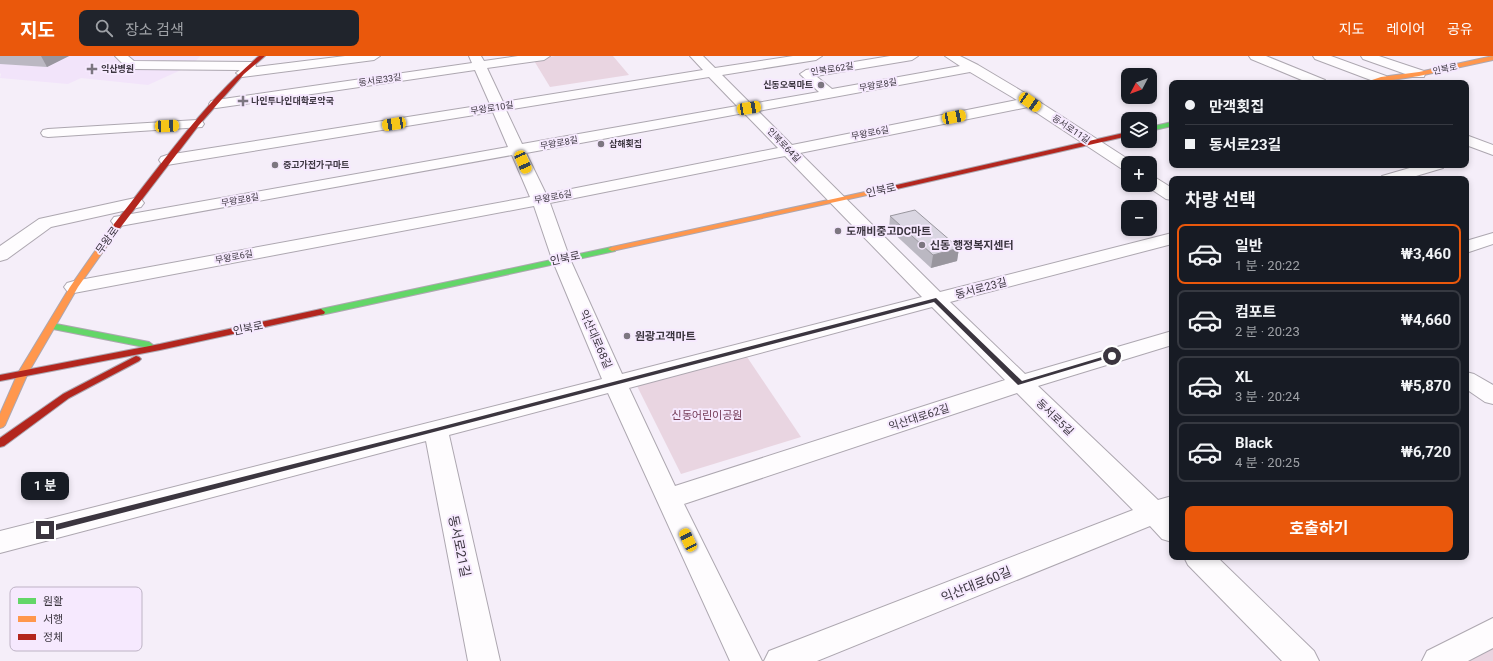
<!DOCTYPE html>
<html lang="ko">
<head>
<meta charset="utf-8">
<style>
  :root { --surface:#171b24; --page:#20242c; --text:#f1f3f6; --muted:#9ea1a6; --line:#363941; --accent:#ea580c }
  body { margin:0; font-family:Roboto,"Noto Sans KR",sans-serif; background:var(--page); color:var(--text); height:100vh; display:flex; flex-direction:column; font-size:15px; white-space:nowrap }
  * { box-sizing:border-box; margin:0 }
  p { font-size:13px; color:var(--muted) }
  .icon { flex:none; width:22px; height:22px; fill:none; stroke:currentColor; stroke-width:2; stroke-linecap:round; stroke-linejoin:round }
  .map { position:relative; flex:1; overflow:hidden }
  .drawer { position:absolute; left:1169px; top:120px; width:300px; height:384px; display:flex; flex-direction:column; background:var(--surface); border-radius:8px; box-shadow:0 2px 6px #0003 }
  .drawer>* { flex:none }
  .banner { position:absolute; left:1169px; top:24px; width:300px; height:88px; border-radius:8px; box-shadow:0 2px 6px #0003; display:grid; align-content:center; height:88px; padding:0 16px; background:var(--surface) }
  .needle { width:26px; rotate:229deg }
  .controls { position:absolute; left:1121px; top:12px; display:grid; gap:8px }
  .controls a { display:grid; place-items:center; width:36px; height:36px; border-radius:8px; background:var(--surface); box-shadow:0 2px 6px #0003; font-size:20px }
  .end { position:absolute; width:18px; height:18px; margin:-9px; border:5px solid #3b353f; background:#fff; box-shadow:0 0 0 2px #fff }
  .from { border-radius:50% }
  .bubble { position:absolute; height:28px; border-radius:8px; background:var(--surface); box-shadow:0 2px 6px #0003; font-size:13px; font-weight:700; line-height:28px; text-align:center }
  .car { position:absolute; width:12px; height:24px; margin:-12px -6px; border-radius:5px; box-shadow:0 0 3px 1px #0007; background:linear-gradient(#f5c518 24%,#345 0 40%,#f5c518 0 76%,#345 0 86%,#f5c518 0) }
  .banner b { display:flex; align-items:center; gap:14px; height:38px; font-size:15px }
  .banner b+b { border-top:1px solid var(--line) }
  .banner i { width:10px; height:10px; background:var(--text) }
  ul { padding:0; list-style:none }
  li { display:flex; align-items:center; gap:12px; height:60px; margin:0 8px 6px; padding:0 8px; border:2px solid var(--line); border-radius:8px }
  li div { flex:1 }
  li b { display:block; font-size:15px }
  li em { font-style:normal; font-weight:700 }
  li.active { border-color:var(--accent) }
  li>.icon { width:36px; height:36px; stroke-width:1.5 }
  h2 { padding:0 16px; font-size:18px; line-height:48px }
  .primary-button { display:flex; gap:8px; margin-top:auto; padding:8px 16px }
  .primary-button a { flex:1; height:46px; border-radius:8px; background:var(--accent); color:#fff; font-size:16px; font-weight:700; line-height:46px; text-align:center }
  header { display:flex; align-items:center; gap:24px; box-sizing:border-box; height:56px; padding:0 20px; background:var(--accent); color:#fff }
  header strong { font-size:19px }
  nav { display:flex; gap:22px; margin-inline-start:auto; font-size:14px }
  .search { width:280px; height:36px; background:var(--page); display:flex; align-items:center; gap:10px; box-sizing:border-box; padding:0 14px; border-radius:8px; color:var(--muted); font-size:15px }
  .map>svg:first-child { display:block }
  .built { fill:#f2e4fa }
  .green { fill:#e9d5e1 }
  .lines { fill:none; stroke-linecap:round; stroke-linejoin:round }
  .street-casing { stroke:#ada7b0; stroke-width:2 }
  .fast-casing { stroke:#ada7b0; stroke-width:2 }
  .slow-casing { stroke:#ada7b0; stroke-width:2 }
  .jam-casing { stroke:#ada7b0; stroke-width:2 }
  .street { fill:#fefcfe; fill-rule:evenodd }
  .fast { fill:#63d668; fill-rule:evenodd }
  .slow { fill:#ff974d; fill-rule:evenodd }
  .jam { fill:#b3261e; fill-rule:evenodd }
  .wall { fill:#bbb8c2 }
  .shaded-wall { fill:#99969e }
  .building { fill:#dad6e2; stroke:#99969e }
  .route { fill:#3b353f }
  .poi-dot { fill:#7c7680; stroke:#f6e9fe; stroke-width:1.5 }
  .labels { text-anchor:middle; stroke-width:4; stroke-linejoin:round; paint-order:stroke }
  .far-poi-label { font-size:9px; font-weight:bold; fill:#3b353f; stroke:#f6e9fe; text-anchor:start }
  .far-street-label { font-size:9px; fill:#3b353f; stroke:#f6e9fe }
  .street-label { font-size:11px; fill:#3b353f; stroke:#f6e9fe }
  .poi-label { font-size:11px; font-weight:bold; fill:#3b353f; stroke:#f6e9fe; text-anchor:start }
  .park-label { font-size:11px; fill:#753d59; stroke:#f6e9fe }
  .near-street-label { font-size:13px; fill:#3b353f; stroke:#f6e9fe }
  .key { fill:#f6e9fe; stroke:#beb3c5; stroke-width:1 }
  .key-label { font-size:11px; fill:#3b353f }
</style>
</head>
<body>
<header>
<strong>지도</strong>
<div class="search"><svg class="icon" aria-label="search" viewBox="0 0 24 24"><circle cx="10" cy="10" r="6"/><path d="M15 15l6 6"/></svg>장소 검색</div>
<nav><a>지도</a><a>레이어</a><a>공유</a></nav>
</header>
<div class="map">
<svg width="1493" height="605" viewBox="0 0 1493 605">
  <rect width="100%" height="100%" fill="#f5eef9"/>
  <!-- built -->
  <path class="built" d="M0,0H200L192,9L148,29L81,22L68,28L0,22L1,18L0,17Z"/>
  <!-- green -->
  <g class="green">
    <path d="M555,0H613L629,19L550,31L533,3Z"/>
    <path d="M745,298L801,381L681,418L636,328Z"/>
    <path d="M1493,586V605H1471L1466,601Z"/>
  </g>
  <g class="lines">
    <!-- street casing -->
    <g class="street-casing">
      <g id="street">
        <path d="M115,0H128L134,5L251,6L255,7L256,11L345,0H380L374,4L242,21L236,17L240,14L131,13L127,12Z"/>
        <path d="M469,0H481L484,5L518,0H550L544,4L487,12L503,46L703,14L690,0H703L715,12L793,0H822L816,4L722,19L751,48L819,36L800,18L806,14L890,0H918L912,4L816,20L832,33L960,10L945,0H960L978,9L1035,43L1134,107H1128V115L1122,113L1028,51L800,97L940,236L1172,177V188L950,246L1025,318L1172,275V289L1038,330L1158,444L1172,440V486L1162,483L1150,470L817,605H764L769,595L1133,454L1017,337L684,448L762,605H730L608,337L449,379L500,605H468L426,385L0,497V475L602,323L552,203L534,150L74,237L67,235L64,231L67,227L74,225L530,141L512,99L120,170L114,169L111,165L114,161L120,160L508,91L493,56L167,109L161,107L159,104L161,101L167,99L490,48L475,14L216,52L211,51L209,48L211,45L216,44L472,7ZM970,16L1017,44L792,89L758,55ZM709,21L737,50L522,88L506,54ZM744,57L778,92L546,138L526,97ZM785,100L922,241L622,318L570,203L550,147ZM932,251L1005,324L675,430L629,332Z"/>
        <path d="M1249,0H1266L1325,24L1327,27H1309L1251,3Z"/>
        <path d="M1313,0H1331L1386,20L1388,23L1386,26H1376L1315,3Z"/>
        <path d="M1361,0H1379L1424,15L1425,18L1424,21H1414L1363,3Z"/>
        <path d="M197,64L202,65L204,68L202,71L48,81L43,80L41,77L43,74L48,73Z"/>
        <path d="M1466,79L1493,89V99L1466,89Z"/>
        <path d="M1420,109H1445L1443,112L1406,123H1380L1382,120Z"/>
        <path d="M1150,120L1156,122L1172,132V144L1166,143L1145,129H1150Z"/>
        <path d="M135,142L141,143L144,147L141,151L51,171L7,203L0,205V190L39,163Z"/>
        <path d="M1493,177V188L1466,197V185Z"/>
        <path d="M1466,316L1474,318L1493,329V348L1485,346L1466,333Z"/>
        <path d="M1184,501H1217L1314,595L1319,605H1282L1188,509Z"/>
        <path d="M1493,562V592L1468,605H1422L1427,595Z"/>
      </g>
    </g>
    <!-- fast casing -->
    <g class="fast-casing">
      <g id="fast">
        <path d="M1172,66V70L1150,75V71Z"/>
        <path d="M612,191H615V195L321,259L317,256L321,253Z"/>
        <path d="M51,267L149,286L153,289L149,292L48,272L47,270Z"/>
      </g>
    </g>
    <!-- slow casing -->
    <g class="slow-casing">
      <g id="slow">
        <path d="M1493,0V4L1419,20L1372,27H1363L1381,21L1419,16Z"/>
        <path d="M888,131L891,133L890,134L612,195L608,193L612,191Z"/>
        <path d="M114,168H117L121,170L78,231L28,317L5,369L3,371L0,372V358L18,317L70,231Z"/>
      </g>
    </g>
    <!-- jam casing -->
    <g class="jam-casing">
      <g id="jam">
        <path d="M259,0H265L244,18L199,69L120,172H114V168C159,112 203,47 259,0Z"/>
        <path d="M1128,76V80L888,135L885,133L888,131Z"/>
        <path d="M321,253L325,256L324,258L160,294L0,325V319L160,288Z"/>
        <path d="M136,300L139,301L141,303L139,305L69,342L4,390L0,391V382L63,338Z"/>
      </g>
    </g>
    <!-- street -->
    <use href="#street" class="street"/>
    <!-- fast -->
    <use href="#fast" class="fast"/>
    <!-- slow -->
    <use href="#slow" class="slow"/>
    <!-- jam -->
    <use href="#jam" class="jam"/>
  </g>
  <!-- wall -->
  <g class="wall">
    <path d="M0,0H69L47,11L0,8Z"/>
    <path d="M890,160L959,192L957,205L931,212L889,173Z"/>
  </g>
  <!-- shaded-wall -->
  <g class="shaded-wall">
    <path d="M41,0H69L47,11Z"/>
    <path d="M959,192L957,205L931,212L933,199Z"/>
  </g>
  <!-- building -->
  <path class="building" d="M915,154L959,192L933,199L890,160Z"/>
  <!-- route -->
  <path class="route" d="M936,242L1022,325L1112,298L1115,300L1018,329L934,246L45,477L41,474L45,471L436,372Z"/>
  <!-- markers -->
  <g class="poi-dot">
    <path d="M90 7h4v4h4v4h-4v4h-4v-4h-4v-4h4z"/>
    <circle cx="821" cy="29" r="4"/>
    <path d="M241 39h4v4h4v4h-4v4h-4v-4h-4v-4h4z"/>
    <circle cx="601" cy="88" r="4"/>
    <circle cx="275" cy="109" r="4"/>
    <circle cx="838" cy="175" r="4"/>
    <circle cx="922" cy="189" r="4"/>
    <circle cx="627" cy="280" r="4"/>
  </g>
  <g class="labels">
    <!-- far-poi labels -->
    <g class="far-poi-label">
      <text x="101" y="16">익산병원</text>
      <text x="813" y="32" text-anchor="end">신동오복마트</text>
      <text x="251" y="48">나인투나인대학로약국</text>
      <text x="609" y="91">삼해횟집</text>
      <text x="283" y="112">중고가전가구마트</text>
    </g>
    <!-- far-street labels -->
    <g class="far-street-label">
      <text transform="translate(832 13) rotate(-9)" y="3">인북로62길</text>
      <text transform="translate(1445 13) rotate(-12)" y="3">인북로</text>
      <text transform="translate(380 24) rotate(-8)" y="3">동서로33길</text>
      <text transform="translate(878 29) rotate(-10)" y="3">무왕로8길</text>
      <text transform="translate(492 52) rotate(-9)" y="3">무왕로10길</text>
      <text transform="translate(1071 73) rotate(34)" y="3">동서로11길</text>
      <text transform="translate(870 77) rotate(-11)" y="3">무왕로6길</text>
      <text transform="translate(559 87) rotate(-10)" y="3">무왕로8길</text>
      <text transform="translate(784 89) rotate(46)" y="3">인북로64길</text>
      <text transform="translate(553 141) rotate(-11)" y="3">무왕로6길</text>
      <text transform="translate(240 144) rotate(-10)" y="3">무왕로8길</text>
      <text transform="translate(234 201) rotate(-11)" y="3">무왕로6길</text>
    </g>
    <!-- street labels -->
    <g class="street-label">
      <text transform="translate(881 134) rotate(-13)" y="4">인북로</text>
      <text transform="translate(107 184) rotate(-55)" y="4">무왕로</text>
      <text transform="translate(565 202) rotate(-12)" y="4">인북로</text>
      <text transform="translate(981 232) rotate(-15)" y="4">동서로23길</text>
      <text transform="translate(248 272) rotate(-12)" y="4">인북로</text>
      <text transform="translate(596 283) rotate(66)" y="4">익산대로68길</text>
      <text transform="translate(919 361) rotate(-18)" y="4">익산대로62길</text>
      <text transform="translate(1055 361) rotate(44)" y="4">동서로5길</text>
    </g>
    <!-- poi labels -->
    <g class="poi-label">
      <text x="846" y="179">도깨비중고DC마트</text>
      <text x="930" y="193">신동 행정복지센터</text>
      <text x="635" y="284">원광고객마트</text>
    </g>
    <!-- park labels -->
    <g class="park-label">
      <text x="707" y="363">신동어린이공원</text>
    </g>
    <!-- near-street labels -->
    <g class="near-street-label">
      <text transform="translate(460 490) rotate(78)" y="5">동서로21길</text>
      <text transform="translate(976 528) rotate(-22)" y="5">익산대로60길</text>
    </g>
  </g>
  <!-- legend -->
  <rect x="10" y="531" width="132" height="64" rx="6" class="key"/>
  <rect x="18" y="542" width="18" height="6" fill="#63d668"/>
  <rect x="18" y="560" width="18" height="6" fill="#ff974d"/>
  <rect x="18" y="578" width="18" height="6" fill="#b3261e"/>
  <g class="key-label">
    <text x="43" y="549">원활</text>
    <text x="43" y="567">서행</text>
    <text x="43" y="585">정체</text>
  </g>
</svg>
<div class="controls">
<a><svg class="needle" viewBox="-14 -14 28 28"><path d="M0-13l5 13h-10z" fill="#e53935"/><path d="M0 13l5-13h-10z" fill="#9ea1a6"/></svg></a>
<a><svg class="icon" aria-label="layers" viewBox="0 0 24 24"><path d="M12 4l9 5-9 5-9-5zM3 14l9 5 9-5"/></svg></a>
<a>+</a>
<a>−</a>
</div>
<i class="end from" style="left:1112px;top:300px"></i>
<i class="end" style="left:45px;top:474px"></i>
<div class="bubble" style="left:21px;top:416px;width:48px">1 분</div>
<i class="car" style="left:1030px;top:46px;rotate:124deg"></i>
<i class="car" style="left:749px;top:52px;rotate:80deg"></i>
<i class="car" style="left:954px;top:61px;rotate:79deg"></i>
<i class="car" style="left:394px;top:68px;rotate:261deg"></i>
<i class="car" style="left:167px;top:70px;rotate:87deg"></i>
<i class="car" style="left:523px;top:106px;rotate:156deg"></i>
<i class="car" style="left:688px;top:484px;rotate:334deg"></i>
<div class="banner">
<b><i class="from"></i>만객횟집</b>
<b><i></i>동서로23길</b>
</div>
<section class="drawer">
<h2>차량 선택</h2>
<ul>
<li class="active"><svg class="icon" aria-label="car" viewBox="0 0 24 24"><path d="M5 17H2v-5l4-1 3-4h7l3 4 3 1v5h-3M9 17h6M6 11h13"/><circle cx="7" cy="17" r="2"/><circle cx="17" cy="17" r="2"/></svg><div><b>일반</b><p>1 분 · 20:22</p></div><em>₩3,460</em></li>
<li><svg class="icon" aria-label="car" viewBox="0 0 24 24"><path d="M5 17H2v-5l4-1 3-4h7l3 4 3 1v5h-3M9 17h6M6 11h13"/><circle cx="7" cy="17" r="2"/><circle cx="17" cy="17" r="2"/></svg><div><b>컴포트</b><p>2 분 · 20:23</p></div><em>₩4,660</em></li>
<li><svg class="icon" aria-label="car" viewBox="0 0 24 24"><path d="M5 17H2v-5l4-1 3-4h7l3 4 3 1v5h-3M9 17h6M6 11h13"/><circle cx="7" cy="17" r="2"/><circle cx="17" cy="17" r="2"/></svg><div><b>XL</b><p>3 분 · 20:24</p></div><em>₩5,870</em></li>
<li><svg class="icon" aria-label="car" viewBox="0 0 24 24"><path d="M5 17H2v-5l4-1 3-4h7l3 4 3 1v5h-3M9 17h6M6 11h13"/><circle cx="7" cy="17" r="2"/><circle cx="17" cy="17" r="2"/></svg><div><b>Black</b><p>4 분 · 20:25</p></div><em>₩6,720</em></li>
</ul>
<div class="primary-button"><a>호출하기</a></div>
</section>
</div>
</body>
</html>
